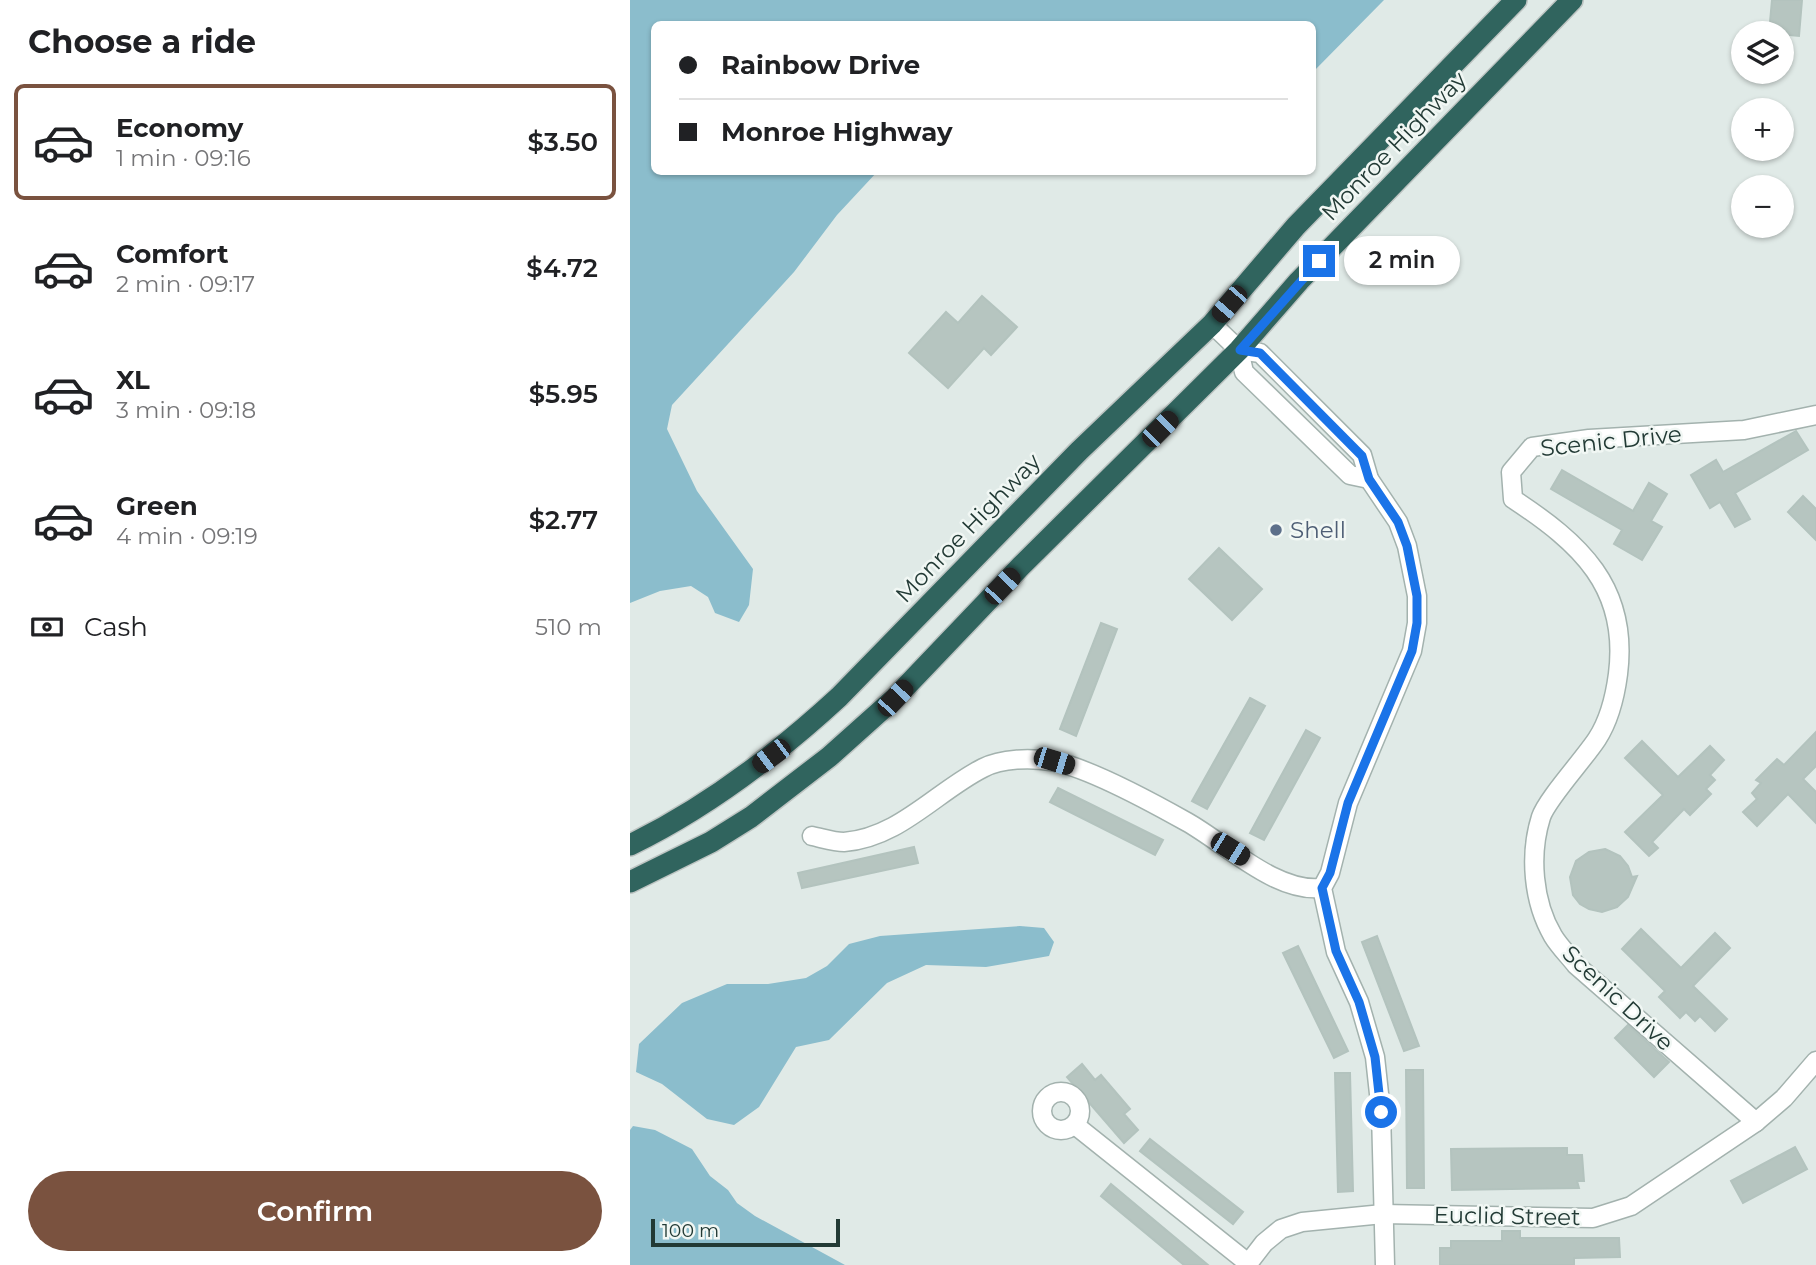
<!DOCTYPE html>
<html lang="en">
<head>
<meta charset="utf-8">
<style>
  :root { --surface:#fff; --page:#f6f6f6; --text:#202124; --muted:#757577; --line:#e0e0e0; --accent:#7a523f }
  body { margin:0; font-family:Montserrat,sans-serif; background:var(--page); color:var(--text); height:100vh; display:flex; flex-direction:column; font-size:26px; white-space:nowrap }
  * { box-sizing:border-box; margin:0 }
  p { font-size:23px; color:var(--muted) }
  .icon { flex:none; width:38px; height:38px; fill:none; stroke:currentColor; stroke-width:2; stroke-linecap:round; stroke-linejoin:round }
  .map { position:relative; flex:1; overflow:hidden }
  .details { display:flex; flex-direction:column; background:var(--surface); width:630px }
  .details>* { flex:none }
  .top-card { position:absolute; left:21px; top:21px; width:665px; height:154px; border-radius:10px; box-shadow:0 2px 5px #0004; display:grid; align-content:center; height:154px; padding:0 28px; background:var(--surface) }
  .buttons { position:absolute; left:1101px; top:21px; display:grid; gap:14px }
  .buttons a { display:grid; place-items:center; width:63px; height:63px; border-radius:50%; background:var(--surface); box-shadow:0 2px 5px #0004; font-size:35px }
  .scale { position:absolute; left:21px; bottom:18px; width:189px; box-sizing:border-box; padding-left:7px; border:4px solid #223a35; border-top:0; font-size:19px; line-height:24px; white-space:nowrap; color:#223a35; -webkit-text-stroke:5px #f1f7f4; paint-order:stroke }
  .end { position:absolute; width:32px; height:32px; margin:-16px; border:9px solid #1a73e8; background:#fff; box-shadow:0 0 0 4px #fff }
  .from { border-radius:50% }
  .bubble { position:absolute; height:49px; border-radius:24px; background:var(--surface); box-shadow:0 2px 5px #0004; font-size:23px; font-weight:600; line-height:49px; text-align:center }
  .car { position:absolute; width:21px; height:42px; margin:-21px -10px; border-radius:9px; box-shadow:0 0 5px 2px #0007; background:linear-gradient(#222 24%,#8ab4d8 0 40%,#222 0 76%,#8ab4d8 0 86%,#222 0) }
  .top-card b { display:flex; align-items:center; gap:24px; height:66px; font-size:26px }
  .top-card b+b { border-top:2px solid var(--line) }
  .top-card i { width:18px; height:18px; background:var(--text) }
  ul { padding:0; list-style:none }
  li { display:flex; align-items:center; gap:21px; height:116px; margin:0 14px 10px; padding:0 14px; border:4px solid transparent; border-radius:10px }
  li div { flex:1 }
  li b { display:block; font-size:26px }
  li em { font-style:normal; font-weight:600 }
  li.active { border-color:var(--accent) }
  li>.icon { width:63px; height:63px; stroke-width:1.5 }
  h2 { padding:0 28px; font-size:32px; line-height:84px }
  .pay { display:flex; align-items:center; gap:18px; height:77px; padding:0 28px; font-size:26px }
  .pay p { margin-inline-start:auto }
  .cta { display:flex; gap:14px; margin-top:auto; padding:14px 28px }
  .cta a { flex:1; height:80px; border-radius:42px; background:var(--accent); color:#fff; font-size:28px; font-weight:600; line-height:80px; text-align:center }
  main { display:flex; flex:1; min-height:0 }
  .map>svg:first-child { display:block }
  .water { fill:#8bbdcc }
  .building { fill:#b6c5c0; stroke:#b3c3be; stroke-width:2 }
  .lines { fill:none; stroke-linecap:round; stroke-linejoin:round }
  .minor-casing { stroke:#a3b2ae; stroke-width:21 }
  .highway-casing { stroke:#bdc4c2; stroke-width:24 }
  .minor { stroke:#fff; stroke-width:18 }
  .highway { stroke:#30645e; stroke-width:21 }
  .route { stroke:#1a73e8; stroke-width:9 }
  .service-dot { fill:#5c6f8a; stroke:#f1f7f4; stroke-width:2.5 }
  .labels { text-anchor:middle; stroke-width:5; stroke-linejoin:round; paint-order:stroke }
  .street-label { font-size:23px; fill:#223a35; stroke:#f1f7f4 }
  .service-label { font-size:23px; fill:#4e5e75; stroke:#f1f7f4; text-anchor:start }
</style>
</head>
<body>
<main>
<section class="details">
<h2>Choose a ride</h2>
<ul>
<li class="active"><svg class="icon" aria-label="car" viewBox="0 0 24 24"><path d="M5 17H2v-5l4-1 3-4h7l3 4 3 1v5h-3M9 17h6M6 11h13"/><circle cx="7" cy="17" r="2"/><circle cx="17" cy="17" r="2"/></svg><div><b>Economy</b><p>1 min · 09:16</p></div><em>$3.50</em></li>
<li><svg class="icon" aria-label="car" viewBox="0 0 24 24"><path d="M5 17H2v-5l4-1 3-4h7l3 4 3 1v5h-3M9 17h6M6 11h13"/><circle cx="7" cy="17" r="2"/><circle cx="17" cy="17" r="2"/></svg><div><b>Comfort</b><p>2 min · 09:17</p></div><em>$4.72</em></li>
<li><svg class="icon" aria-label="car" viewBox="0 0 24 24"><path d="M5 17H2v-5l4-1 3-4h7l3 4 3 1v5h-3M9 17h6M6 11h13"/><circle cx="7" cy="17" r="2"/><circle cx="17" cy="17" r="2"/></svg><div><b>XL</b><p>3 min · 09:18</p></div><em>$5.95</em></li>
<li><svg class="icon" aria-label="car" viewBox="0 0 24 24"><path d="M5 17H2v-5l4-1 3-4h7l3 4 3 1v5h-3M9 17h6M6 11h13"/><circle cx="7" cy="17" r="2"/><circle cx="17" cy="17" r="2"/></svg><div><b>Green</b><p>4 min · 09:19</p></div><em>$2.77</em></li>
</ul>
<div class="pay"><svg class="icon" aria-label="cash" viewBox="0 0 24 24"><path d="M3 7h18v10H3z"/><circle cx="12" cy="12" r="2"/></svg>Cash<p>510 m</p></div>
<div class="cta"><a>Confirm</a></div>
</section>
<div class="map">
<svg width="1186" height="1265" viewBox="0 0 1186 1265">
  <rect width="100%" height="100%" fill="#e0eae7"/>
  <!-- water -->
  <g class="water">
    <path d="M0,0H754L683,72L682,24H24V172H247L207,215L164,272L42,405L37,429L67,491L123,569L119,605L109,622L85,613L78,597L61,586L30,591L0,603Z"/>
    <path d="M390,926L414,928L424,942L419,956L356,967L296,965L257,983L199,1040L166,1047L129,1107L104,1125L77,1119L32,1084L6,1072L9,1044L52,1003L97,984H138L176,978L197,966L219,944L250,936Z"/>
    <path d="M3,1126L25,1130L62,1149L80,1176L98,1190L107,1203L125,1216L215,1265H0V1130Z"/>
  </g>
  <!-- building -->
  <g class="building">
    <path d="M1142,0H1172L1169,36L1139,33Z"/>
    <path d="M352,296L387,327L361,355L354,348L318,388L279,353L316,312L328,323Z"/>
    <path d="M1166,431L1178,450L1105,493L1120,519L1105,527L1090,502L1080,508L1061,475L1086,460L1093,472Z"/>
    <path d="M932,470L1003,511L1019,483L1037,494L1021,521L1032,527L1012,560L984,544L992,530L921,489Z"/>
    <path d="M1173,496L1186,509V540L1158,512Z"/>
    <path d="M589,548L632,589L602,620L559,579Z"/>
    <path d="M471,623L487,629L446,736L430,729Z"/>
    <path d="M620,698L635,706L577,809L562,801Z"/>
    <path d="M676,730L690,738L634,840L620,833Z"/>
    <path d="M1186,732V766L1173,779L1186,792V823L1158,794L1127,826L1113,812L1127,799L1122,793L1131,783L1126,780L1147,759L1154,765Z"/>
    <path d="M1012,741L1048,777L1080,746L1094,760L1080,775L1085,780L1076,789L1081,794L1060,815L1054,809L1022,842L1028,848L1019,856L995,832L1033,795L995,758Z"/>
    <path d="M428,788L533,840L525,855L420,802Z"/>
    <path d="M284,847L288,863L172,888L168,873Z"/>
    <path d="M975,849L990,856L998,866L1002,877L1007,876L998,897L987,907L972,912L959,909L950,904L943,895L940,877L946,861L959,852Z"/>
    <path d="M1011,929L1051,968L1085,933L1100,948L1063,986L1097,1019L1085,1031L1070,1016L1065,1021L1056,1012L1050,1018L1029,997L1035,991L992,949Z"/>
    <path d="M747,936L789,1046L774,1051L732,942Z"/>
    <path d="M668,946L718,1051L704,1058L653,953Z"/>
    <path d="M998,1025L1039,1062L1024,1077L985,1038Z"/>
    <path d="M452,1064L465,1080L471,1075L500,1109L494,1114L508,1130L494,1143L437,1077Z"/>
    <path d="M776,1070H793L794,1188H777Z"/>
    <path d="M705,1073H720L723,1191L708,1192Z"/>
    <path d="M520,1139L613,1212L603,1224L510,1151Z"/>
    <path d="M1165,1147L1177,1169L1113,1203L1101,1181Z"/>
    <path d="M937,1148V1155H952L954,1181H947L949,1188L822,1190L821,1149Z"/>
    <path d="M481,1184L578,1265H554L471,1196Z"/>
    <path d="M872,1231H890V1238H989L990,1257L944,1258V1265H810V1248H821V1241H872Z"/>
  </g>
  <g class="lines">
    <!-- minor casing -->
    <g class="minor-casing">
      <g id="minor">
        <path d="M582,324L609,350L614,372L720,475L739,479"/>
        <path d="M609,350L630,353L732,455L739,479L768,522L777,546L787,596V623L782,651L718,803L700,873L692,888L706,952L729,1002L745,1057L751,1112L755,1265"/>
        <path d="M182,836C192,838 204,842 214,842C269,838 307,791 353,768C372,758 401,758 421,761C456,766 525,804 557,822C596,844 646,893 692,888"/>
        <circle cx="431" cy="1111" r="19"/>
        <path d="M1126,1122L946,965C939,956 929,946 923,936C903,902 899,855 911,817C917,799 954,759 967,739C980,719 985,697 988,674C999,587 950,543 883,499L881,472L902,447L959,439L1114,430L1186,415"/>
        <path d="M445,1125L618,1263"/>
        <path d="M617,1265L634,1243L651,1229L672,1222L753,1214L963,1218L1001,1206L1126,1122L1154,1098L1186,1061"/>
      </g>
    </g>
    <!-- highway casing -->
    <g class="highway-casing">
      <g id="highway">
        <path d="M0,845C78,807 146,755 209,697L449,451L582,324L666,226L886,0"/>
        <path d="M0,882L81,842L121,817L199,757L265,698L391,566L609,350L669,281L942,0"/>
      </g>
    </g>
    <!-- minor -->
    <use href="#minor" class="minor"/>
    <!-- highway -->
    <use href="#highway" class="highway"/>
  </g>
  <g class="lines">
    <!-- route -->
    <path class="route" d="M689,261L610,350L630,353L732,456L739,479L768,522L777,546L787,596V623L782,651L718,803L700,873L692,888L706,951L729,1002L745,1057L751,1112"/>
  </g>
  <!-- markers -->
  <circle class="service-dot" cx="646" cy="530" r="7"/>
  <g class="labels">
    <!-- street labels -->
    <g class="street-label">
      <text transform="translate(764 146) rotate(-46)" y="8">Monroe Highway</text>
      <text transform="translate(981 441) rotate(-6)" y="8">Scenic Drive</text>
      <text transform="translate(338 528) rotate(-46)" y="8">Monroe Highway</text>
      <text transform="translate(988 998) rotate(43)" y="8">Scenic Drive</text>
      <text transform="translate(877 1216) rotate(1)" y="8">Euclid Street</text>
    </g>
    <!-- service labels -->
    <g class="service-label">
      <text x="660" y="538">Shell</text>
    </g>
  </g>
</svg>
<div class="buttons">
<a><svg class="icon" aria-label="layers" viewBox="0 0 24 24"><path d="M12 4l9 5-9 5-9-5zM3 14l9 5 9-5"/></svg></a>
<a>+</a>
<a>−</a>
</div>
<div class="scale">100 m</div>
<i class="end from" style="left:751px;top:1112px"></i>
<i class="end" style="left:689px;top:261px"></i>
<div class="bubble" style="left:714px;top:236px;width:116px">2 min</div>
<i class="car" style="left:599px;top:304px;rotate:221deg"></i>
<i class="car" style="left:530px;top:429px;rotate:45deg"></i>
<i class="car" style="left:372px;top:586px;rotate:44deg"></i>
<i class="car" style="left:265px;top:698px;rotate:43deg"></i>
<i class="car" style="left:141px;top:756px;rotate:233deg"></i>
<i class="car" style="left:424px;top:761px;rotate:107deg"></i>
<i class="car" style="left:600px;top:849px;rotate:122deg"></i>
<div class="top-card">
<b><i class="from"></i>Rainbow Drive</b>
<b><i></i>Monroe Highway</b>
</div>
</div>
</main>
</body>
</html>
